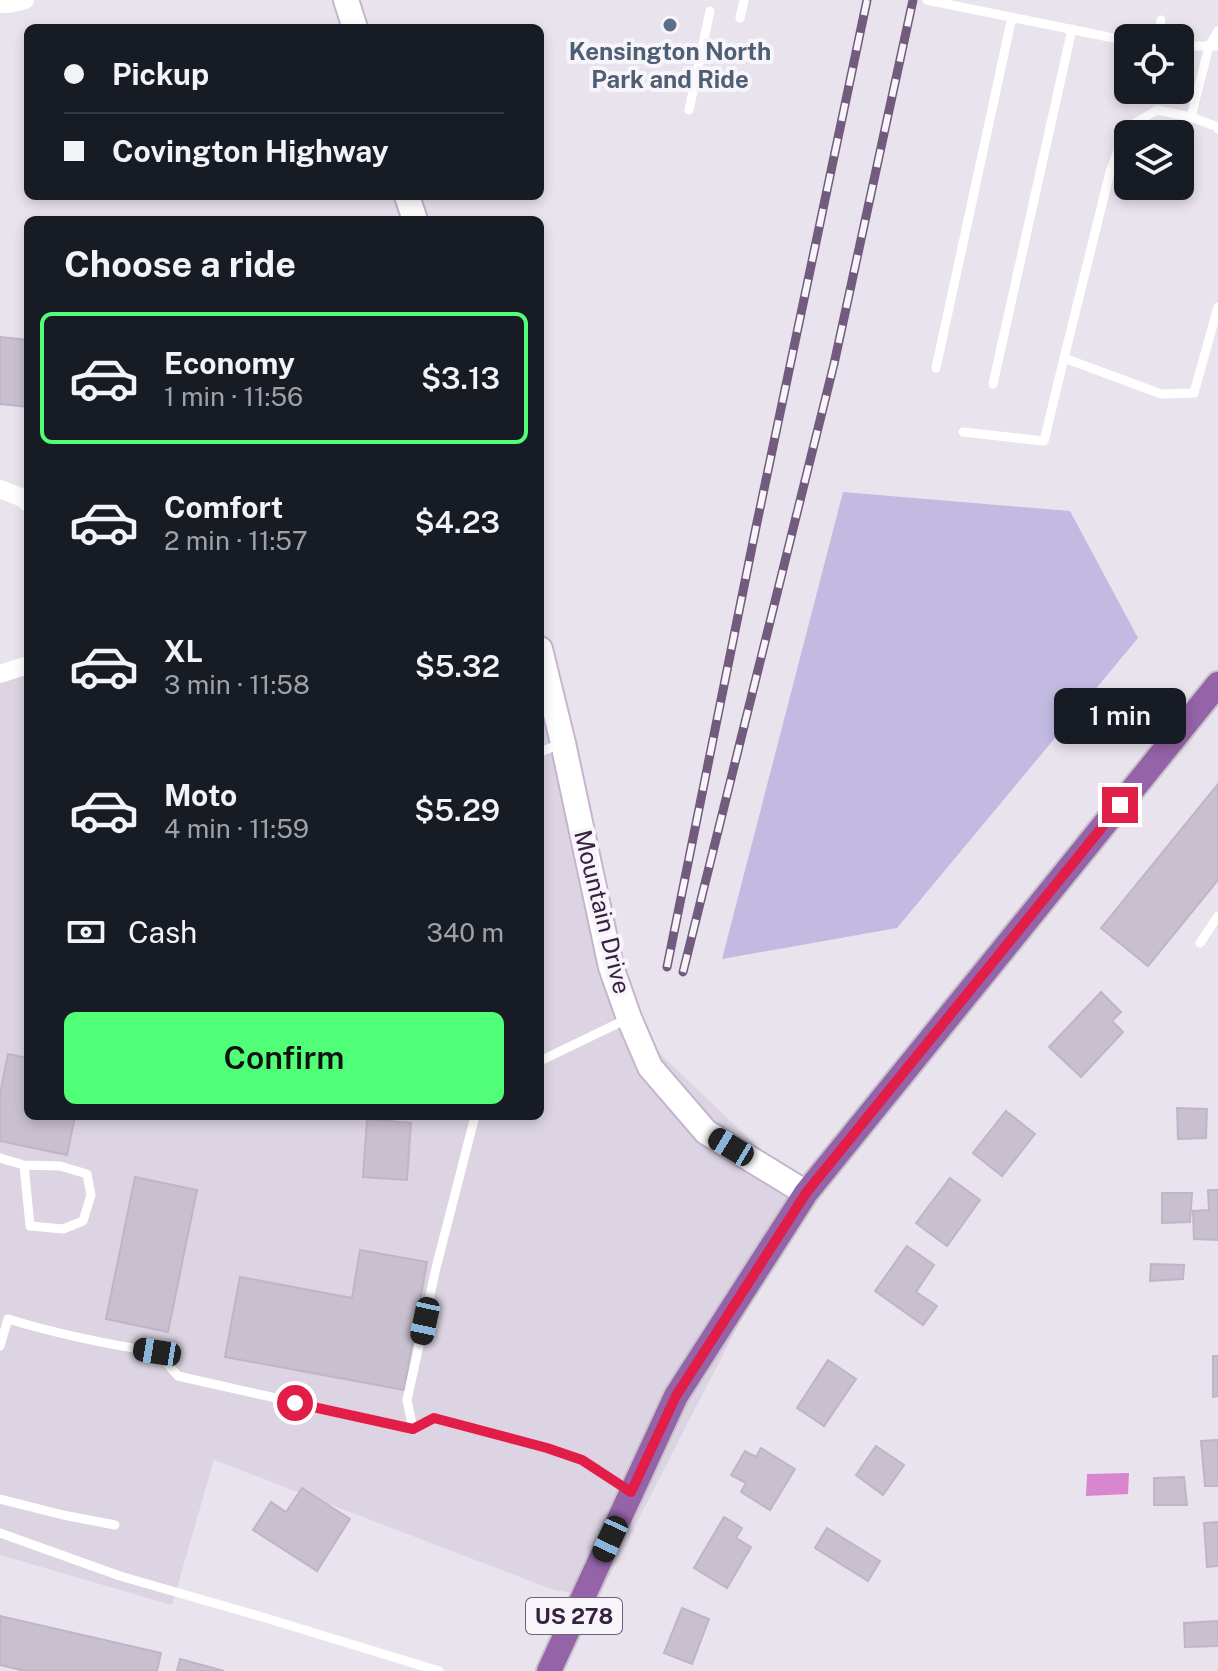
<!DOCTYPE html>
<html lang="en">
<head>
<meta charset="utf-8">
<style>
  :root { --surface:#171b24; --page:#242831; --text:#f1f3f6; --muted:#9ea1a6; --line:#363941; --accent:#50fe77 }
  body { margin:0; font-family:"Public Sans",sans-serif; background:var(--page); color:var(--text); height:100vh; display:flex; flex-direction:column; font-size:30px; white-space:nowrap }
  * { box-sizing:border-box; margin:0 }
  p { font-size:26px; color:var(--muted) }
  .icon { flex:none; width:44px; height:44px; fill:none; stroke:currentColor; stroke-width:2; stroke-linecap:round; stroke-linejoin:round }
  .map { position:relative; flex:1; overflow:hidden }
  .panel { position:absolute; left:24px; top:216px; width:520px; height:904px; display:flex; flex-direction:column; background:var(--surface); border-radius:12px; box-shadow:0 4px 12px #0003 }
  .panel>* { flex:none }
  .banner { position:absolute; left:24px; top:24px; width:520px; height:176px; border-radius:12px; box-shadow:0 4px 12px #0003; display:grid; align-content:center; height:176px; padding:0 40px; background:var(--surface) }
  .fabs { position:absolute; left:1114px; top:24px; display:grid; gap:16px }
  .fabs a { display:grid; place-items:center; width:80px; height:80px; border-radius:12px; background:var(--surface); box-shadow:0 4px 12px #0003; font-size:40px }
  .end { position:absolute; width:36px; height:36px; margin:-18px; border:10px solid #e11d48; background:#fff; box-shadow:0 0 0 4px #fff }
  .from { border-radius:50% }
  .bubble { position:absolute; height:56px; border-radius:12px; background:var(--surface); box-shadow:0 4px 12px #0003; font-size:26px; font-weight:600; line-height:56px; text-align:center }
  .car { position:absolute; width:24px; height:48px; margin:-24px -12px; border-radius:10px; box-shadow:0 0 6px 2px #0007; background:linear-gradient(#222 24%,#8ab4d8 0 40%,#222 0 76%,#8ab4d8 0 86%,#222 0) }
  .banner b { display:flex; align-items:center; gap:28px; height:76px; font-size:30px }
  .banner b+b { border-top:2px solid var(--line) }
  .banner i { width:20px; height:20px; background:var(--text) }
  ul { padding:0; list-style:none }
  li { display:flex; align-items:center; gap:24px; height:132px; margin:0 16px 12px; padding:0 24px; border:4px solid transparent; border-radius:12px }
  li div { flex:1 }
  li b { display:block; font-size:30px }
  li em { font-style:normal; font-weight:600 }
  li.current { border-color:var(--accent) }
  li>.icon { width:72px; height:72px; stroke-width:1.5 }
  h2 { padding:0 40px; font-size:36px; line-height:96px }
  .pay { display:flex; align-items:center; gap:20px; height:88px; padding:0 40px; font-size:30px }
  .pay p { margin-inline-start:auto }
  .primary-button { display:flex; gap:16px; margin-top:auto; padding:16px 40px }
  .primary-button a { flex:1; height:92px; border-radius:12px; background:var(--accent); color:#111; font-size:32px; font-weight:600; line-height:92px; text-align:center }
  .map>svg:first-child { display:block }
  .built { fill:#dcd4e2 }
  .green { fill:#c3bae1 }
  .water { fill:#d886cd }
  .building { fill:#c8bfcf; stroke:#c0b4c8; stroke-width:2 }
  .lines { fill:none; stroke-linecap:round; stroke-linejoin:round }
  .secondary-casing { stroke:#c5b5cf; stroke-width:28 }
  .primary-casing { stroke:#c7c1ca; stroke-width:28 }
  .lane { stroke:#fff; stroke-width:9 }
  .street { stroke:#fff; stroke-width:18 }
  .secondary { stroke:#fff; stroke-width:24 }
  .primary { stroke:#9463a8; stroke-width:24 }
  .rail-casing { stroke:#735b7d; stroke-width:9 }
  .rail { stroke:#f7f4fa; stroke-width:6; stroke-dasharray:18; stroke-linecap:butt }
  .route { stroke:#e11d48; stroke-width:10 }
  .service-dot { fill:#5c6f8a; stroke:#f7f4fa; stroke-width:3 }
  .labels { text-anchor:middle; stroke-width:8; stroke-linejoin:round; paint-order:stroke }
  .shield { fill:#f7f4fa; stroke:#716078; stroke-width:2 }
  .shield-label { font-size:22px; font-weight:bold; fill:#382141 }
  .service-label { font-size:24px; font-weight:bold; fill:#4e5e75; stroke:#f7f4fa }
  .street-label { font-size:24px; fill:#382141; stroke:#f7f4fa }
</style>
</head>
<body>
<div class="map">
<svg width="1218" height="1671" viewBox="0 0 1218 1671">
  <rect width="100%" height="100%" fill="#e9e3ee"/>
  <!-- built -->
  <path class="built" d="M28,667V1116H540V705L629,1024L806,1193L598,1598L551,1589L214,1460L172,1605L0,1555V677Z"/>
  <!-- green -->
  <path class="green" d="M843,492L1070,511L1138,638L897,928L722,959Z"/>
  <!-- water -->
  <path class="water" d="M1129,1473L1128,1494L1086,1496L1087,1474Z"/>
  <!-- building -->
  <g class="building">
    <path d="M0,337L28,340V407L0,404Z"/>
    <path d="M1218,784V880L1148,966L1101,928Z"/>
    <path d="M1101,992L1121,1012L1112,1021L1123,1032L1081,1077L1049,1047Z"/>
    <path d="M8,1054L28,1058V1116H75L67,1155L0,1141V1094Z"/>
    <path d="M1177,1108L1207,1109L1206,1138L1178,1139Z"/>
    <path d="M1006,1111L1035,1134L1002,1176L973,1153Z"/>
    <path d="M367,1119L411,1123L407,1180L363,1177Z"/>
    <path d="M135,1177L197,1190L168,1332L106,1319Z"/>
    <path d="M950,1178L980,1200L947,1246L916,1223Z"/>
    <path d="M1208,1190H1218V1240L1194,1239L1193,1211L1209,1210Z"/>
    <path d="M1162,1193H1192L1190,1222L1162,1223Z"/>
    <path d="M907,1246L934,1265L916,1292L937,1306L923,1325L875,1291Z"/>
    <path d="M360,1250L427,1262L404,1390L225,1357L240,1277L352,1298Z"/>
    <path d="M1151,1264L1184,1265L1183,1279L1150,1281Z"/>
    <path d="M1213,1356H1218V1396L1213,1397Z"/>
    <path d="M828,1360L856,1379L824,1426L797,1408Z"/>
    <path d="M1218,1440V1486H1205L1201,1441Z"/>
    <path d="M876,1446L904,1465L883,1495L856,1475Z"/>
    <path d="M761,1448L795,1469L770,1510L741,1492L746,1483L731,1475L745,1451L756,1457Z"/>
    <path d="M1184,1477L1187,1505H1154V1478Z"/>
    <path d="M302,1488L350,1519L317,1571L253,1530L271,1502L286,1512Z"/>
    <path d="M724,1517L742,1528L736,1538L751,1547L727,1588L694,1568Z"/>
    <path d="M1218,1522V1566L1207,1567L1204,1523Z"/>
    <path d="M827,1528L880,1561L868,1581L815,1548Z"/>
    <path d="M682,1608L709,1619L692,1664L664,1653Z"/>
    <path d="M0,1616L161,1653L157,1671H25L0,1665Z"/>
    <path d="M1218,1621V1646L1185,1647L1184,1623Z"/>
    <path d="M180,1659L224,1671H177Z"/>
  </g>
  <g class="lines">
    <!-- secondary casing -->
    <g class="secondary-casing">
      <g id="secondary">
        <path d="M346,0L355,28"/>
        <path d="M407,196L415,220"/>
        <path d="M540,649L563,743L611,967L629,1018L650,1067L706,1132L806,1193"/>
      </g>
    </g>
    <!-- primary casing -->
    <g class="primary-casing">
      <path id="primary" d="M549,1671L676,1396L806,1193L1218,684"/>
    </g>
    <!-- lane -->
    <g class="lane">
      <path d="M927,0L1128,41"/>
      <path d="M740,18L744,0"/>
      <path d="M1157,38L1161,20"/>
      <path d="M1180,46H1218"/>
      <path d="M689,110L710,11"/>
      <path d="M1191,117L1209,46L1218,31"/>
      <path d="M1218,129V127L1191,117L1157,110L1127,128L1110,172L1064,358L1161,394L1194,393L1218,307"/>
      <path d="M936,368L1012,17"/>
      <path d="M993,384L1072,29"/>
      <path d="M963,432L1044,441L1064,358"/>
      <path d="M540,752L563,743"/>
      <path d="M1200,943L1218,916"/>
      <path d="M540,1061L627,1019"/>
      <path d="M0,1158L24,1165L60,1166L87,1174L91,1195L83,1221L63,1229L30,1226L24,1165"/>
      <path d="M0,1346L8,1319C57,1334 106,1344 157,1352L178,1376L413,1429L434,1418L547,1448L582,1460L629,1491"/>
      <path d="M413,1429L407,1400L436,1268L475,1116"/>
      <path d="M0,1499L63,1515L115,1525"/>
      <path d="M0,1533L120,1576L259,1616L439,1671"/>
    </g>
    <!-- street -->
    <g class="street">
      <path d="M0,4H9L25,0"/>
      <path d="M0,489L23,498L28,503"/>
      <path d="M0,674L28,665"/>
    </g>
    <!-- secondary -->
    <use href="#secondary" class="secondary"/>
    <!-- primary -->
    <use href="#primary" class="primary"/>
    <!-- rail casing -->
    <g class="rail-casing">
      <g id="rail">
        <path d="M667,967L755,532L867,0"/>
        <path d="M683,972L834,364L913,0"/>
      </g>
    </g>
    <!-- rail -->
    <use href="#rail" class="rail"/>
  </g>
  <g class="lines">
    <!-- route -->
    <path class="route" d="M295,1403L413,1429L434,1418L547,1448L582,1460L631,1492L676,1396L806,1193L1120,805"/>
  </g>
  <!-- markers -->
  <circle class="service-dot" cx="670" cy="25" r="8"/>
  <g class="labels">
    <!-- shield labels -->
    <rect class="shield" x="526" y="1598" width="96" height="36" rx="6"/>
    <g class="shield-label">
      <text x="574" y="1624">US 278</text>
    </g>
    <!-- service labels -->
    <g class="service-label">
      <text x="670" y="60">Kensington North<tspan x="670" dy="28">Park and Ride</tspan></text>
    </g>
    <!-- street labels -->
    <g class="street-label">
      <text transform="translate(602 912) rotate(76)" y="8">Mountain Drive</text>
    </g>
  </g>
</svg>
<div class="fabs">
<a><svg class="icon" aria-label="locate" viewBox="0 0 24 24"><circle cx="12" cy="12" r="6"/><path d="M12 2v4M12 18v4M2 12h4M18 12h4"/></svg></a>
<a><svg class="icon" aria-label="layers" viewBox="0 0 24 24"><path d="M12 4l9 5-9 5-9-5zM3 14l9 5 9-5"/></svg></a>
</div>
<i class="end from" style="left:295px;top:1403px"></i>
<i class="end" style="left:1120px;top:805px"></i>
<div class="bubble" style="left:1054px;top:688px;width:132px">1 min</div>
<i class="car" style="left:731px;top:1147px;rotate:301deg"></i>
<i class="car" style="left:425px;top:1321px;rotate:192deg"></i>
<i class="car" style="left:157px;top:1352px;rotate:279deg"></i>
<i class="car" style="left:610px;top:1539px;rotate:205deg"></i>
<div class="banner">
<b><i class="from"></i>Pickup</b>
<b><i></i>Covington Highway</b>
</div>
<section class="panel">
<h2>Choose a ride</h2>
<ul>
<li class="current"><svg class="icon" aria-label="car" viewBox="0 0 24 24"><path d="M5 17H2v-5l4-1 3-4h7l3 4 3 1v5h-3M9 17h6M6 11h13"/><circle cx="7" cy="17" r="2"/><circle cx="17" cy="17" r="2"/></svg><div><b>Economy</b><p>1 min · 11:56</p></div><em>$3.13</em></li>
<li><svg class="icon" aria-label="car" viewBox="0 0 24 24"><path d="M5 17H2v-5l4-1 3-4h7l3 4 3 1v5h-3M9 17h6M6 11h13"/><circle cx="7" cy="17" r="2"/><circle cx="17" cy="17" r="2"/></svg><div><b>Comfort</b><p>2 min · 11:57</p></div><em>$4.23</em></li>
<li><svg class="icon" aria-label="car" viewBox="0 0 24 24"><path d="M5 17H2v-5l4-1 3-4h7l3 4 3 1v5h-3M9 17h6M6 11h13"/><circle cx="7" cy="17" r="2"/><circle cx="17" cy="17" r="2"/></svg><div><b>XL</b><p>3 min · 11:58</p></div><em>$5.32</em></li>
<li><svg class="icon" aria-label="car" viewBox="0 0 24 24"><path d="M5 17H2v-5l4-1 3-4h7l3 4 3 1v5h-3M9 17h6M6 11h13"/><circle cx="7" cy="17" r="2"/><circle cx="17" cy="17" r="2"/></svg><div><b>Moto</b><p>4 min · 11:59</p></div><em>$5.29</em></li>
</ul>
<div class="pay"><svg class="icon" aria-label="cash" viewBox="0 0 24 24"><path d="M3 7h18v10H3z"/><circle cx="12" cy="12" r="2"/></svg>Cash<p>340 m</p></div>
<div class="primary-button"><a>Confirm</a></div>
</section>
</div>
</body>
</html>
